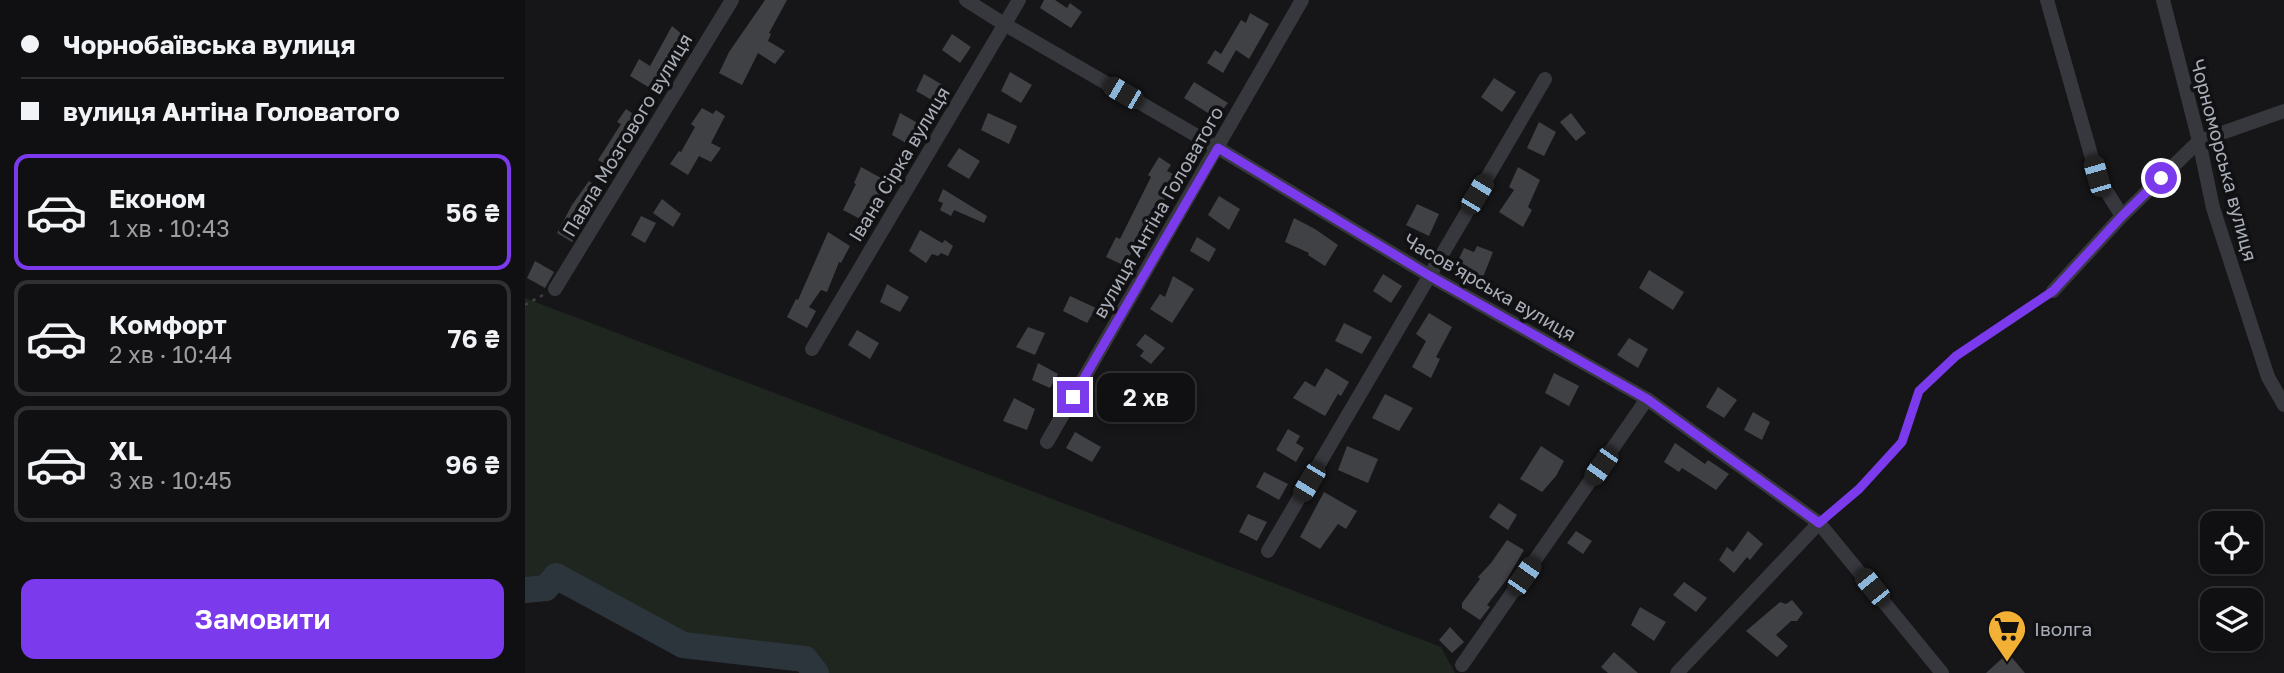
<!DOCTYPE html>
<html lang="uk">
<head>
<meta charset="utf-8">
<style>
  :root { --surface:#101012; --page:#1e1e20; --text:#f1f3f6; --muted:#9c9d9f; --line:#303032; --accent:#7c3aed }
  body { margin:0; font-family:"Golos Text",sans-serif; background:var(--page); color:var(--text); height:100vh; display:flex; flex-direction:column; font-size:26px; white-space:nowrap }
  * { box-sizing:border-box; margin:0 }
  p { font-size:23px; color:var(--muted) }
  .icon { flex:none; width:38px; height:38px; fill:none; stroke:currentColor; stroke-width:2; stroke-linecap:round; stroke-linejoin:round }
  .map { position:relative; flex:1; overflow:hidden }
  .details { display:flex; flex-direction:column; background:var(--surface); width:525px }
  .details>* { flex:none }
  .guide { display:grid; align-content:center; height:154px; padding:0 21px; background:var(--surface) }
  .tools { position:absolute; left:1675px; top:511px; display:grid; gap:14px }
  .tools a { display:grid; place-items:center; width:63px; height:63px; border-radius:14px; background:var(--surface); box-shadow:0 4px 10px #0003,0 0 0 2px var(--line); font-size:35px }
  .end { position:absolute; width:32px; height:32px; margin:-16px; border:9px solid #7c3aed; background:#fff; box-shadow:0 0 0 4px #fff }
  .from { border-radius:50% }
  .bubble { position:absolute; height:49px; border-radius:14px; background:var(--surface); box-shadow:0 4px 10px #0003,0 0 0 2px var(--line); font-size:23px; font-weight:600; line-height:49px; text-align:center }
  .car { position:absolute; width:21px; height:42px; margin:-21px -10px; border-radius:9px; box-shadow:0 0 5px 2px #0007; background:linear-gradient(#222 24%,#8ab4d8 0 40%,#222 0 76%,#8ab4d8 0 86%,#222 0) }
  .guide b { display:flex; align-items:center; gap:24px; height:66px; font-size:26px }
  .guide b+b { border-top:2px solid var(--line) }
  .guide i { width:18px; height:18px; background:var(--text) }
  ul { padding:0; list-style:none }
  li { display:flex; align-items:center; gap:21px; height:116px; margin:0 14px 10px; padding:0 7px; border:4px solid var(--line); border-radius:14px }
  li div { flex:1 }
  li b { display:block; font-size:26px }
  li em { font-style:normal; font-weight:600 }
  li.current { border-color:var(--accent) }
  li>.icon { width:63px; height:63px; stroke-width:1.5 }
  .primary-button { display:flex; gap:14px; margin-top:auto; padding:14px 21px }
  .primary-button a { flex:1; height:80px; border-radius:14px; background:var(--accent); color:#fff; font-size:28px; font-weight:600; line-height:80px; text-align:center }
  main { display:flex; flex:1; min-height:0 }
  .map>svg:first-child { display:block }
  .green { fill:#1e261f }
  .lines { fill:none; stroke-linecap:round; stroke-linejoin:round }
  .river { stroke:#2c353c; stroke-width:26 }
  .building { fill:#404145 }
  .path { stroke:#3d3f44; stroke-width:2.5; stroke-dasharray:3.5 5; stroke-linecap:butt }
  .service { stroke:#37383d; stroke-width:7 }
  .minor { stroke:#37383d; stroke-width:14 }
  .route { stroke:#7c3aed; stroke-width:9 }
  .labels { text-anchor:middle; stroke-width:7; stroke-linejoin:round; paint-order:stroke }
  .street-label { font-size:19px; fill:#a8adb8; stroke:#111113 }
  .poi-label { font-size:19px; fill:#a8adb8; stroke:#111113; text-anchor:start }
</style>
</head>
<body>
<main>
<section class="details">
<div class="guide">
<b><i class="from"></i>Чорнобаївська вулиця</b>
<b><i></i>вулиця Антіна Головатого</b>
</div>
<ul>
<li class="current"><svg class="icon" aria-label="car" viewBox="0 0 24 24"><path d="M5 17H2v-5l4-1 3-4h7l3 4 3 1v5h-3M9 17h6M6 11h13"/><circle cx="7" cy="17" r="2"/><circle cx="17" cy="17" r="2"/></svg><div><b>Економ</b><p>1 хв · 10:43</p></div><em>56 ₴</em></li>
<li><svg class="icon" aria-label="car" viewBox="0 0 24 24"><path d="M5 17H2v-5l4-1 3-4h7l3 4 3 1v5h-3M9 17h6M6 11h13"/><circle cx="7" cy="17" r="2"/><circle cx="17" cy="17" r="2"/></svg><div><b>Комфорт</b><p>2 хв · 10:44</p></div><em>76 ₴</em></li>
<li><svg class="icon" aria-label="car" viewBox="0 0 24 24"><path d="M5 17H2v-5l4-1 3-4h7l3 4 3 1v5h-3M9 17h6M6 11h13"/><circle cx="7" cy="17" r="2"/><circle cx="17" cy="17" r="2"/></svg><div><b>XL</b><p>3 хв · 10:45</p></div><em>96 ₴</em></li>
</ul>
<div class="primary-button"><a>Замовити</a></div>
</section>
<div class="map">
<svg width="1759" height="673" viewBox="0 0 1759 673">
  <rect width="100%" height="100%" fill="#161618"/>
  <!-- green -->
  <path class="green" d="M0,298L916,647L930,673H291L280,659L158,645L32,576L21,588L0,590Z"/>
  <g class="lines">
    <!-- river -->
    <path class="river" d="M0,590L21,588L31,576L158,645L280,659L291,673"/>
  </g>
  <!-- building -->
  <g class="building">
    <path d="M240,0H262L244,33L246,34L243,41L260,51L250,64L233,53L217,85L194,73L204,52Z"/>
    <path d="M519,0H530L542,8L545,3L557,12L546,28L515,8Z"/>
    <path d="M725,13L744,24L724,59L711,50L698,73L682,63L690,50L696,54L716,20L721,23Z"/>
    <path d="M147,26L164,40L130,91L105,76L114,59L125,66Z"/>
    <path d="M427,34L446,47L435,63L417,50Z"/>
    <path d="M485,72L507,85L496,103L476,91Z"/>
    <path d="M399,74L421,87L412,103L391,91Z"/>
    <path d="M969,78L991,92L977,112L956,97Z"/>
    <path d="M669,82L703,103L691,118L659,98Z"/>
    <path d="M177,108L188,114L191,110L200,116L186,143L196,148L186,162L174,156L163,175L145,164L154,151L156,152L170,127L166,124Z"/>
    <path d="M101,109L117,120L106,136L109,138L88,169L73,160L96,124L92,122Z"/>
    <path d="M375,113L396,125L386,146L367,135Z"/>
    <path d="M463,113L492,126L484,144L456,130Z"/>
    <path d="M1046,113L1061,133L1051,141L1035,122Z"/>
    <path d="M1014,122L1031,132L1019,156L1002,148Z"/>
    <path d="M434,148L455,161L444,179L422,166Z"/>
    <path d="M634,157L646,165L642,171L650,175L641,197L629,218L634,221L627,232L618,228L600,266L581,257L591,237L595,239L626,177L623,175Z"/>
    <path d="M336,167L358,179L352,188L359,194L341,222L318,210L331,184L329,183Z"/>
    <path d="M993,167L1015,180L1003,207L1007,210L998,227L974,212L989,190L984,187Z"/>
    <path d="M64,181L78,192L57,218L61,220L47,242L32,233L47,205Z"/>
    <path d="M418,189L462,216L459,223L429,210L426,216L415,210L418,203L413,201Z"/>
    <path d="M694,196L715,209L704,230L683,215Z"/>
    <path d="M137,199L156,214L148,227L128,213Z"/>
    <path d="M892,204L914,214L904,236L881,225Z"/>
    <path d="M116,216L131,223L120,243L106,235Z"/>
    <path d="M769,218L790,229L813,245L800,266L783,255L784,253L760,242Z"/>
    <path d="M395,230L417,243L420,240L428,246L423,256L416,253L413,256L407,254L401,263L384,251Z"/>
    <path d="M303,232L325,246L316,263L314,262L302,292L296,290L284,307L291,311L282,328L262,317L271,299L273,300Z"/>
    <path d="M672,237L691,249L684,262L665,251Z"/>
    <path d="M952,246L968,252L958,277L931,265L939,248L949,252Z"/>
    <path d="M10,261L29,272L20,288L2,278Z"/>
    <path d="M1124,270L1159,292L1148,310L1114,288Z"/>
    <path d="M858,274L877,286L866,303L848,291Z"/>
    <path d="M648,276L669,289L647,323L625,309L635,294L640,297Z"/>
    <path d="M362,284L384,297L375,312L355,302Z"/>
    <path d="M545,296L571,308L562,323L538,311Z"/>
    <path d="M904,313L927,327L911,357L915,359L906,378L887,367L901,341L891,334Z"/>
    <path d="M819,323L847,337L837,354L810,341Z"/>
    <path d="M503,327L520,333L510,355L491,347Z"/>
    <path d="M332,330L354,343L345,359L323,345Z"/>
    <path d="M620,334L640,348L626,364L615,356L619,351L611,345Z"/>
    <path d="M1104,338L1123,349L1113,368L1092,355Z"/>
    <path d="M513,363L533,374L525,388L507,380Z"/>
    <path d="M801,368L824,382L816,396L813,394L800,416L768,398L780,381L790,387Z"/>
    <path d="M587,373L610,387L598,405L575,393Z"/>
    <path d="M1029,373L1054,386L1044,406L1020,393Z"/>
    <path d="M1193,387L1212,400L1199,418L1181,407Z"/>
    <path d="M860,394L888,408L874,431L847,418Z"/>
    <path d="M489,398L510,409L502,430L478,421Z"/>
    <path d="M1228,412L1245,422L1237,440L1219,430Z"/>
    <path d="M763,429L775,436L771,443L779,448L771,462L751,450Z"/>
    <path d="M550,432L576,447L567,462L541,448Z"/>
    <path d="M1150,443L1180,464L1183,460L1204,474L1191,490L1157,468L1154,472L1139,462Z"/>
    <path d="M822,446L853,459L843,483L813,470Z"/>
    <path d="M1016,446L1039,461L1031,476L1017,492L995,479Z"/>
    <path d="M739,472L763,484L754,500L731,487Z"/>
    <path d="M799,492L832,511L821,529L813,524L795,549L775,537Z"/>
    <path d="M974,503L992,515L983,530L964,517Z"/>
    <path d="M723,514L742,522L732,541L714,532Z"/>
    <path d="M1051,531L1067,541L1058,554L1042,543Z"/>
    <path d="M1223,531L1238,544L1225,560L1222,557L1209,573L1194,560L1202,547L1208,552Z"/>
    <path d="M982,540L999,550L982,579L962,605L965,607L955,620L937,608V603L955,579L953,577L966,563Z"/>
    <path d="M1159,582L1182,598L1171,612L1148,595Z"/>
    <path d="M1267,600L1278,613L1272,621H1266L1251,635L1263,646L1252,657L1221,631L1255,602L1261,604Z"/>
    <path d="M1115,607L1141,622L1129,641L1106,625Z"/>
    <path d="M925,627L939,642L927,653L914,640Z"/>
    <path d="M1089,652L1113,673H1083L1076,667Z"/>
    <path d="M1483,653L1500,673H1461Z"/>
  </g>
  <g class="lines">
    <!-- path -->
    <path class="path" d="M0,305L18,295"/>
    <!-- service -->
    <path class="service" d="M1295,523L1334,489L1377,442L1394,391L1431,356L1528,291"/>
    <!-- minor -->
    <g class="minor">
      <path d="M441,0L479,24L693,148L905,276L1122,399L1294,523L1417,673"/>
      <path d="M1522,0L1572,176L1597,216"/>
      <path d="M1638,0L1674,141L1688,208L1743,377L1759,405"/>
      <path d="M30,289L207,0"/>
      <path d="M1528,291L1597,216L1674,141L1759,111"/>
      <path d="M287,349L494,0"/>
      <path d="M522,442L777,0"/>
      <path d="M743,551L1020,79"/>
      <path d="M937,665L1122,399"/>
      <path d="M1152,673L1294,523"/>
    </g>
  </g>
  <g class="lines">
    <!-- route -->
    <path class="route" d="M548,397L693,148L905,276L1122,399L1294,523L1334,489L1377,442L1394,391L1431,356L1528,291L1597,216L1636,178"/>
  </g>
  <!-- icons -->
  <defs>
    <g id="supermarket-pin" transform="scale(2.0125)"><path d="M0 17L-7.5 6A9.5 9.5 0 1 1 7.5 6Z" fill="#f2b134" stroke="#111113"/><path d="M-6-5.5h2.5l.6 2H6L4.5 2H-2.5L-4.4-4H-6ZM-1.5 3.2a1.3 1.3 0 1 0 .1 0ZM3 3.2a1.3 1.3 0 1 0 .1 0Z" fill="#111"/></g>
  </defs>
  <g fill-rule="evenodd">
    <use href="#supermarket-pin" x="1482" y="629"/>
  </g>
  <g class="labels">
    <!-- street labels -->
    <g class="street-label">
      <text transform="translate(102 135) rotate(-59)" y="7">Павла Мозгового вулиця</text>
      <text transform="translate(1699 160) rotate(75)" y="7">Чорноморська вулиця</text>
      <text transform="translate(374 164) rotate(-59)" y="7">Івана Сірка вулиця</text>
      <text transform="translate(633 212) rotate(-60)" y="7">вулиця Антіна Головатого</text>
      <text transform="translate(965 287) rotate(30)" y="7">Часов'ярська вулиця</text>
    </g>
    <!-- poi labels -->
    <g class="poi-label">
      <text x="1509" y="636">Іволга</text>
    </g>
  </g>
</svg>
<div class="tools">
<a><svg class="icon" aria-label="locate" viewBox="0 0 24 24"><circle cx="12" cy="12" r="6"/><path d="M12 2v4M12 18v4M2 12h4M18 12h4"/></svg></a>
<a><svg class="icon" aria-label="layers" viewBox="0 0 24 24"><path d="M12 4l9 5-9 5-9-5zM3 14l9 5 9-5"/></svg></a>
</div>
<i class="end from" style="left:1636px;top:178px"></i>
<i class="end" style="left:548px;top:397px"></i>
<div class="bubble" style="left:572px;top:373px;width:98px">2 хв</div>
<i class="car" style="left:598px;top:93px;rotate:300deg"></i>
<i class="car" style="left:1572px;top:176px;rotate:344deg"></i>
<i class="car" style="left:952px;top:194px;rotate:31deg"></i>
<i class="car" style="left:1076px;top:466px;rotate:215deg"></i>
<i class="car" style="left:784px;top:482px;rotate:211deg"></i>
<i class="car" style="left:999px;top:576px;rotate:35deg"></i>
<i class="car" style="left:1347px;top:587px;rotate:321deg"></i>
</div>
</main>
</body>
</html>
